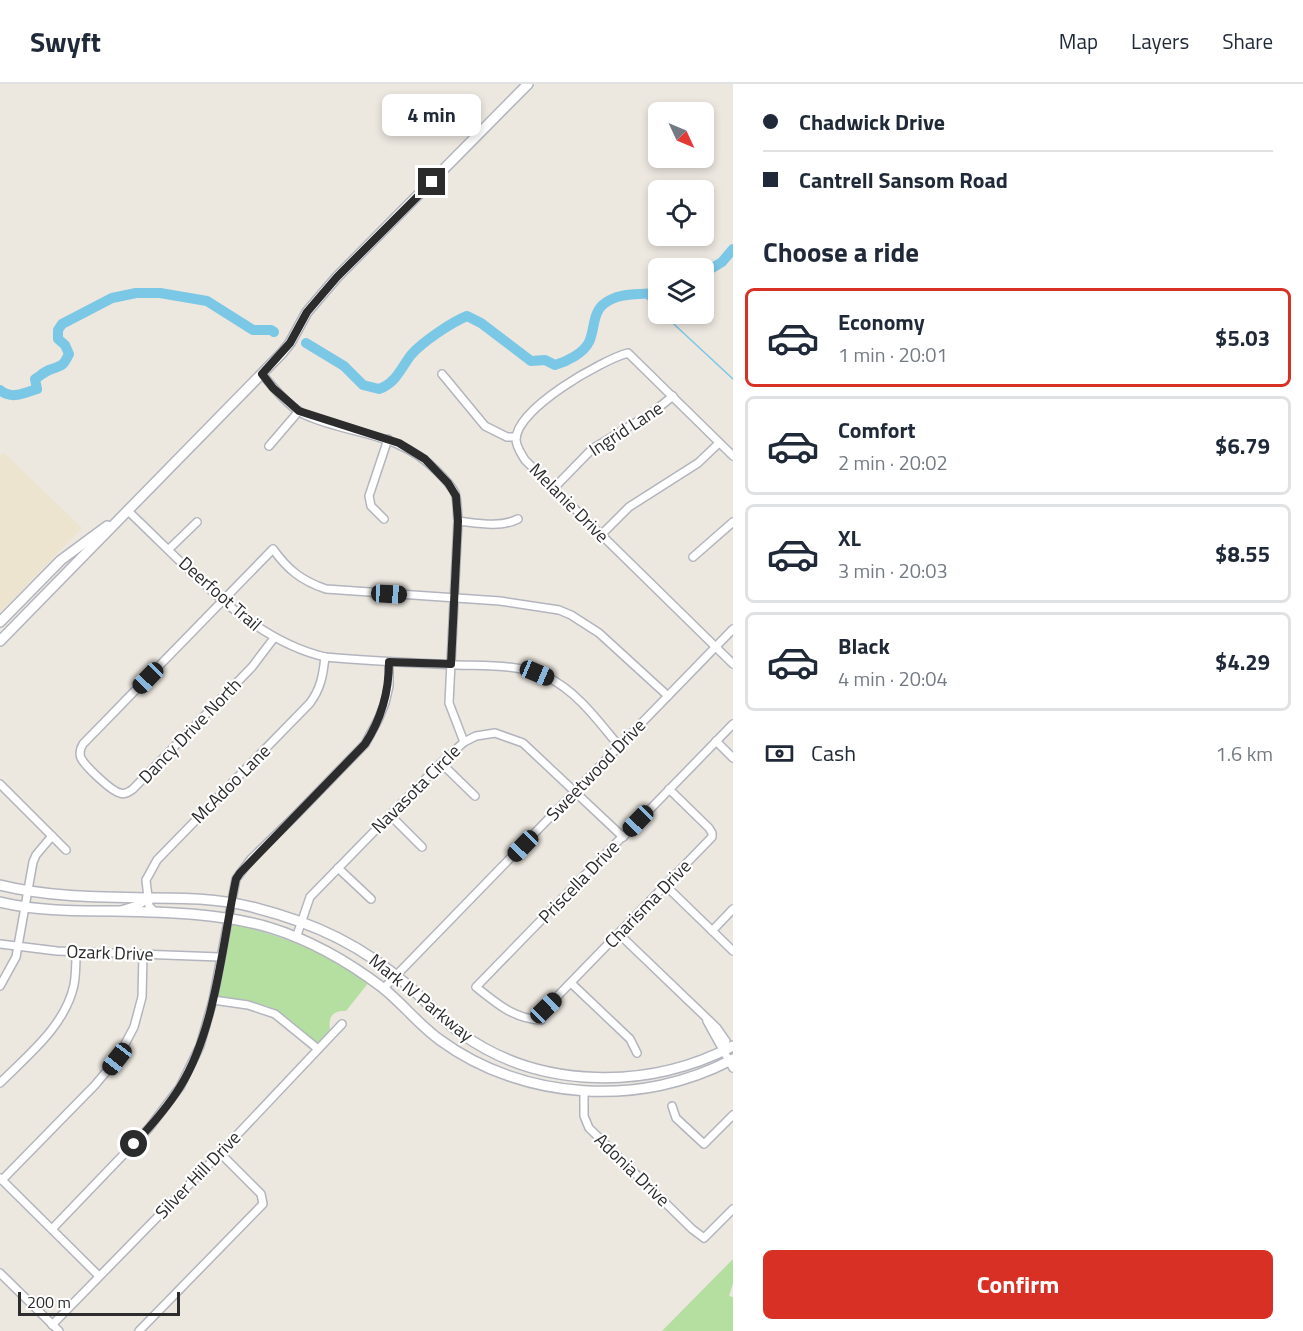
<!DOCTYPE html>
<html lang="en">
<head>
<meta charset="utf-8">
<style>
  :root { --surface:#fff; --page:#f2f2f3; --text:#1f2937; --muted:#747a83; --line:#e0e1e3; --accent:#d93025 }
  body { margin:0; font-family:"Titillium Web",sans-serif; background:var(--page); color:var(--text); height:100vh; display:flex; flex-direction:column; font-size:22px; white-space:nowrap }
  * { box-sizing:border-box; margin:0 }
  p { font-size:20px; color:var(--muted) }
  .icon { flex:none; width:33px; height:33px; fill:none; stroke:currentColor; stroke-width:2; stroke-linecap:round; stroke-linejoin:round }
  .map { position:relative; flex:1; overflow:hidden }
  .sheet { display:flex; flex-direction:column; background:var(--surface); width:570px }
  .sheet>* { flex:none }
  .guide { display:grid; align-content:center; height:132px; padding:0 30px; background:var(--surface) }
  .needle { width:39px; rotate:134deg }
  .fabs { position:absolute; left:648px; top:18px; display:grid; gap:12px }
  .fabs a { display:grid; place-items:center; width:66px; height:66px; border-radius:9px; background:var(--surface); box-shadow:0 3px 9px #0003; font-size:30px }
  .scale { position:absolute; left:18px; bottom:15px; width:162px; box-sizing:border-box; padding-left:6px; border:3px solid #2c2c2c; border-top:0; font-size:16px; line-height:21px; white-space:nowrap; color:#2c2c2c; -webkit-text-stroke:4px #fff; paint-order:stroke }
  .end { position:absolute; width:27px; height:27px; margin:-14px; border:8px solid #2c2c2c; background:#fff; box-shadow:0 0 0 3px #fff }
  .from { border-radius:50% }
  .bubble { position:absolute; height:42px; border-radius:9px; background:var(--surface); box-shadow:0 3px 9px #0003; font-size:20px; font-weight:700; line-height:42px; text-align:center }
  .car { position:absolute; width:18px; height:36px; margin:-18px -9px; border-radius:8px; box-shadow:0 0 4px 2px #0007; background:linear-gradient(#222 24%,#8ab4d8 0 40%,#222 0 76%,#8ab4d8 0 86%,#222 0) }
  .guide b { display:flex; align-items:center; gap:21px; height:57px; font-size:22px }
  .guide b+b { border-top:2px solid var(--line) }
  .guide i { width:15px; height:15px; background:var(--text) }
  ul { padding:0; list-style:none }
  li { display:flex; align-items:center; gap:18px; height:99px; margin:0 12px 9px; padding:0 18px; border:3px solid var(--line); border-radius:9px }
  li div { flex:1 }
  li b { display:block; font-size:22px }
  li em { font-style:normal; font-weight:700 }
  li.current { border-color:var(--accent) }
  li>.icon { width:54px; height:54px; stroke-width:1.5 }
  h2 { padding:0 30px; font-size:27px; line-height:72px }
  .pay { display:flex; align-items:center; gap:15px; height:66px; padding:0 30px; font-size:22px }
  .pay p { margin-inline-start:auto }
  .cta { display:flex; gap:12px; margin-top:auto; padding:12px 30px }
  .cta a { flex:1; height:69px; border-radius:9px; background:var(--accent); color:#fff; font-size:24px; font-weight:700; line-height:69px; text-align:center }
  header { display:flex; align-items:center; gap:36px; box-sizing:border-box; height:84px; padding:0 30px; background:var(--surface); border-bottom:2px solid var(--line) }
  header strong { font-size:28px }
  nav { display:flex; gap:33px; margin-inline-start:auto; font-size:21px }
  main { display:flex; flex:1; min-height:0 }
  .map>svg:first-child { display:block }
  .education { fill:#ede4d0 }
  .green { fill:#b4dfa0 }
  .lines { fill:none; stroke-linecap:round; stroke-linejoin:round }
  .stream { stroke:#7bc7e6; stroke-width:1.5 }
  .river { stroke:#7bc7e6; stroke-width:10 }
  .street-casing { stroke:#b3b5be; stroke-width:10 }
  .secondary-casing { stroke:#b3b5be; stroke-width:12 }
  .street { stroke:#fff; stroke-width:7 }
  .secondary { stroke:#fff; stroke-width:9 }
  .route { stroke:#2c2c2c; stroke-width:8 }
  .labels { text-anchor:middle; stroke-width:4.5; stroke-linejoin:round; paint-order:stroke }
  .street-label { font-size:18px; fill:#2c2c2c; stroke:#fff }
</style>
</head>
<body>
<header>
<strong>Swyft</strong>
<nav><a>Map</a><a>Layers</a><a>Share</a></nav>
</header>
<main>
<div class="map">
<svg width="733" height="1247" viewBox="0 0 733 1247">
  <rect width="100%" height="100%" fill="#ece7df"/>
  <!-- education -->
  <path class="education" d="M4,369L82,444L0,528V371Z"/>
  <!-- green -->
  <g class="green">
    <path d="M231,840C285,852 323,868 369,898L346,927C333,926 328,933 330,945L318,960L290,936L268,922L218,913Z"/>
    <path d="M733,1175V1199L729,1212L733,1213V1247H662Z"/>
  </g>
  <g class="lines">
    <!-- stream -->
    <g class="stream">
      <path d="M643,211L658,225"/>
      <path d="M663,230L733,295"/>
    </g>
    <!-- river -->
    <g class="river">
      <path d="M704,189L722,178L733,165"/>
      <path d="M306,259L344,282L363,301L379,305C396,299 401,284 411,271C422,258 452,238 467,232L481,239L531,277L545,276L555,281C566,278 584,269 589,258C595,246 592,228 605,219C621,207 641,212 658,208"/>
      <path d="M0,306C11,316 24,309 37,305L35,295C40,292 44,288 49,286C62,281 62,284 69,270L65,261L58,255V246L62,240L112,214L136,209H160L207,217L253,246H271L274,248"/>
    </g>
    <!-- street casing -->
    <g class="street-casing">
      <g id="street">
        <path d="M262,290C272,302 290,324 305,331C353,352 398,347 438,388C444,394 451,401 455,409C458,418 457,428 458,437L449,619L464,658"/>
        <path d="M442,290L485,342L507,353H516"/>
        <path d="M269,362L299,327"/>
        <path d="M733,372L628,269C602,276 517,324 516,355C516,363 521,369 525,376L733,580"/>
        <path d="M554,404L592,365L653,328L673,312"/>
        <path d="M128,427C185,480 247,555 325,573C369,577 413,579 457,581C486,582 520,580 547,593C577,607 599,638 619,662"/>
        <path d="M384,435L371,422L369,412L388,355"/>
        <path d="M458,437C477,439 500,444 518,435"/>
        <path d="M601,451L629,423L698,379L719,359"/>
        <path d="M169,465L197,438"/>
        <path d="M693,473L733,438"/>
        <path d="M274,554L252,583L133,705C129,708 125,711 120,709C111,707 85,682 81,674C79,669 80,665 83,660L273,465C288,486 302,497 326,505L500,517L559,526L571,531L599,549L668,612"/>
        <path d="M716,657L733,674"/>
        <path d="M441,679L475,712"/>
        <path d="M0,700L66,766"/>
        <path d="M669,705L709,744L712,749V753L546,924L541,936C514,935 496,919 476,903L621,754L623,753L733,640"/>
        <path d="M390,731L422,763"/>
        <path d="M338,784L371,815"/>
        <path d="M665,801L733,867"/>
        <path d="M121,826L140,820L149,814"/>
        <path d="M155,828L149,822L146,796L157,776L310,619C321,604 323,591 325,573"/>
        <path d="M712,847L733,825"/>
        <path d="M619,850L717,944L726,957L724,967"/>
        <path d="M296,854L310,813L441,679L464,658L476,652L495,649L523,659L623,753"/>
        <path d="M0,860L57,867L220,873"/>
        <path d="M571,899L630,955L637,969"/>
        <path d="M0,902L16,873L33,778L36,771L52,752"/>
        <path d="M383,905L733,545"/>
        <path d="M213,916L248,921L275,930L318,965"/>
        <path d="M707,937L733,984"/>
        <path d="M0,999C28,971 65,942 74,901C76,890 76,879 76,868"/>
        <path d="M584,1007V1032L589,1044L692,1145L704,1154L733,1125"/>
        <path d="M672,1022L676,1034L704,1060L733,1031"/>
        <path d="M0,1094L99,1192"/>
        <path d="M2,1096L95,1001L117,975L134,943L142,913L143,870"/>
        <path d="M52,1145L149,1044L180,1003L200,962L213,916L236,795L251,775L294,733L365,660L378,636L385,619L389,602V578"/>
        <path d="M0,1189L59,1247"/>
        <path d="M52,1241L220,1069L342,940"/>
        <path d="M139,1247L263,1120L261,1110L220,1069"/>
      </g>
    </g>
    <!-- secondary casing -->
    <g class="secondary-casing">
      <g id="secondary">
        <path d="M0,538L61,476L107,442"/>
        <path d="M0,557L282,269L290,259L307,228L337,193L528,0"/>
        <path d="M0,801C49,813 98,813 148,814C183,814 217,814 252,823C315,839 362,861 411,904C428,919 443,937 462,950C540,1006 650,1006 733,962"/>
        <path d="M0,818C37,827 75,827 113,827C165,828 221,829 271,844C310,856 350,879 383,904C403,920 419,941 440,956C523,1017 642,1024 733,975"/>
      </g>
    </g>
    <!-- street -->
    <use href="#street" class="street"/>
    <!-- secondary -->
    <use href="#secondary" class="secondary"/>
  </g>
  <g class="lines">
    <!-- route -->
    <path class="route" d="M134,1060C150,1043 167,1024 180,1003C216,945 222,861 236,795L240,789L365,660C382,634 389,608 389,578L451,580L458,437L456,412L448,399L425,375L399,359L299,327L273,304L262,290L290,259L307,228L337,193L432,98"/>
  </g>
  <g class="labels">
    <!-- street labels -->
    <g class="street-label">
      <text transform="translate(626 345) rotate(-33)" y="6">Ingrid Lane</text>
      <text transform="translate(569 419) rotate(45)" y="6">Melanie Drive</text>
      <text transform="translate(220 510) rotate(41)" y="6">Deerfoot Trail</text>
      <text transform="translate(190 647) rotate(-46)" y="6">Dancy Drive North</text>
      <text transform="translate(596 686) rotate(-46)" y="6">Sweetwood Drive</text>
      <text transform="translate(231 700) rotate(-45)" y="6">McAdoo Lane</text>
      <text transform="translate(416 705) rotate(-45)" y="6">Navasota Circle</text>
      <text transform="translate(579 798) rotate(-46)" y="6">Priscella Drive</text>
      <text transform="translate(648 820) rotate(-46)" y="6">Charisma Drive</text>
      <text transform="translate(110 869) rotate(2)" y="6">Ozark Drive</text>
      <text transform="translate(421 914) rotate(39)" y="6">Mark IV Parkway</text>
      <text transform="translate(632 1086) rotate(44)" y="6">Adonia Drive</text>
      <text transform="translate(198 1091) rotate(-46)" y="6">Silver Hill Drive</text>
    </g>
  </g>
</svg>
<div class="fabs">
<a><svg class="needle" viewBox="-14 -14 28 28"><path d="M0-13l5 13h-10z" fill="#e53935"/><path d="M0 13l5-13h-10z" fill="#747a83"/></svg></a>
<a><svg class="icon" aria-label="locate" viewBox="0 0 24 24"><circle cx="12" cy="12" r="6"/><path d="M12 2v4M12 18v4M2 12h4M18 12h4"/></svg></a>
<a><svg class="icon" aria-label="layers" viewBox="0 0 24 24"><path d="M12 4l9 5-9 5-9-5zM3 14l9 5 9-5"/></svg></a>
</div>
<div class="scale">200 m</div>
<i class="end from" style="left:134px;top:1060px"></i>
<i class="end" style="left:432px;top:98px"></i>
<div class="bubble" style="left:382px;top:10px;width:99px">4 min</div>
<i class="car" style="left:389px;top:510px;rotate:93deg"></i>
<i class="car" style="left:537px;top:589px;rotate:113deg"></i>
<i class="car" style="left:148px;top:594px;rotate:224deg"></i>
<i class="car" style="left:638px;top:737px;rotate:224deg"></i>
<i class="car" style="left:523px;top:762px;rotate:224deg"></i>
<i class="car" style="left:546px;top:924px;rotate:46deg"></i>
<i class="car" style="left:117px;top:975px;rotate:218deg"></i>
</div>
<section class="sheet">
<div class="guide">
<b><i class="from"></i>Chadwick Drive</b>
<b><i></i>Cantrell Sansom Road</b>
</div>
<h2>Choose a ride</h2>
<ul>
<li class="current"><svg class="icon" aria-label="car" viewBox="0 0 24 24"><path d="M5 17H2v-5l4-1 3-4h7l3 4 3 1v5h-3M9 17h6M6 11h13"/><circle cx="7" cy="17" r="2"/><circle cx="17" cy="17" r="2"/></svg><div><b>Economy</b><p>1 min · 20:01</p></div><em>$5.03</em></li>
<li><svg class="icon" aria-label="car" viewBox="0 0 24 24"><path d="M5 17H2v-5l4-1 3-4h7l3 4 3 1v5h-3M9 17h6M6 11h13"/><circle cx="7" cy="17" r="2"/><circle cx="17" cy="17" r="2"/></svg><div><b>Comfort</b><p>2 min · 20:02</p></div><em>$6.79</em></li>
<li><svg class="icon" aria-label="car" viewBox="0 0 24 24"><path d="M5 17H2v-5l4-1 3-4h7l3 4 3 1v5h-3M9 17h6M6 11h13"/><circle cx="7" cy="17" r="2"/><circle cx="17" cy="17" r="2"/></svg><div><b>XL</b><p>3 min · 20:03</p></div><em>$8.55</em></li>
<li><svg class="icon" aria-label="car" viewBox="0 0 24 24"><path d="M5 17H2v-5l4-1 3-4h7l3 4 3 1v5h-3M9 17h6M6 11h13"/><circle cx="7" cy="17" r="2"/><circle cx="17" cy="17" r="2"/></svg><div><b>Black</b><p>4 min · 20:04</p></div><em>$4.29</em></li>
</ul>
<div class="pay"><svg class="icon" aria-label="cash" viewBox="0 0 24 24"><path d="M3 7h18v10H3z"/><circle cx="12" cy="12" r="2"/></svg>Cash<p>1.6 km</p></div>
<div class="cta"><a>Confirm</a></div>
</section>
</main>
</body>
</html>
